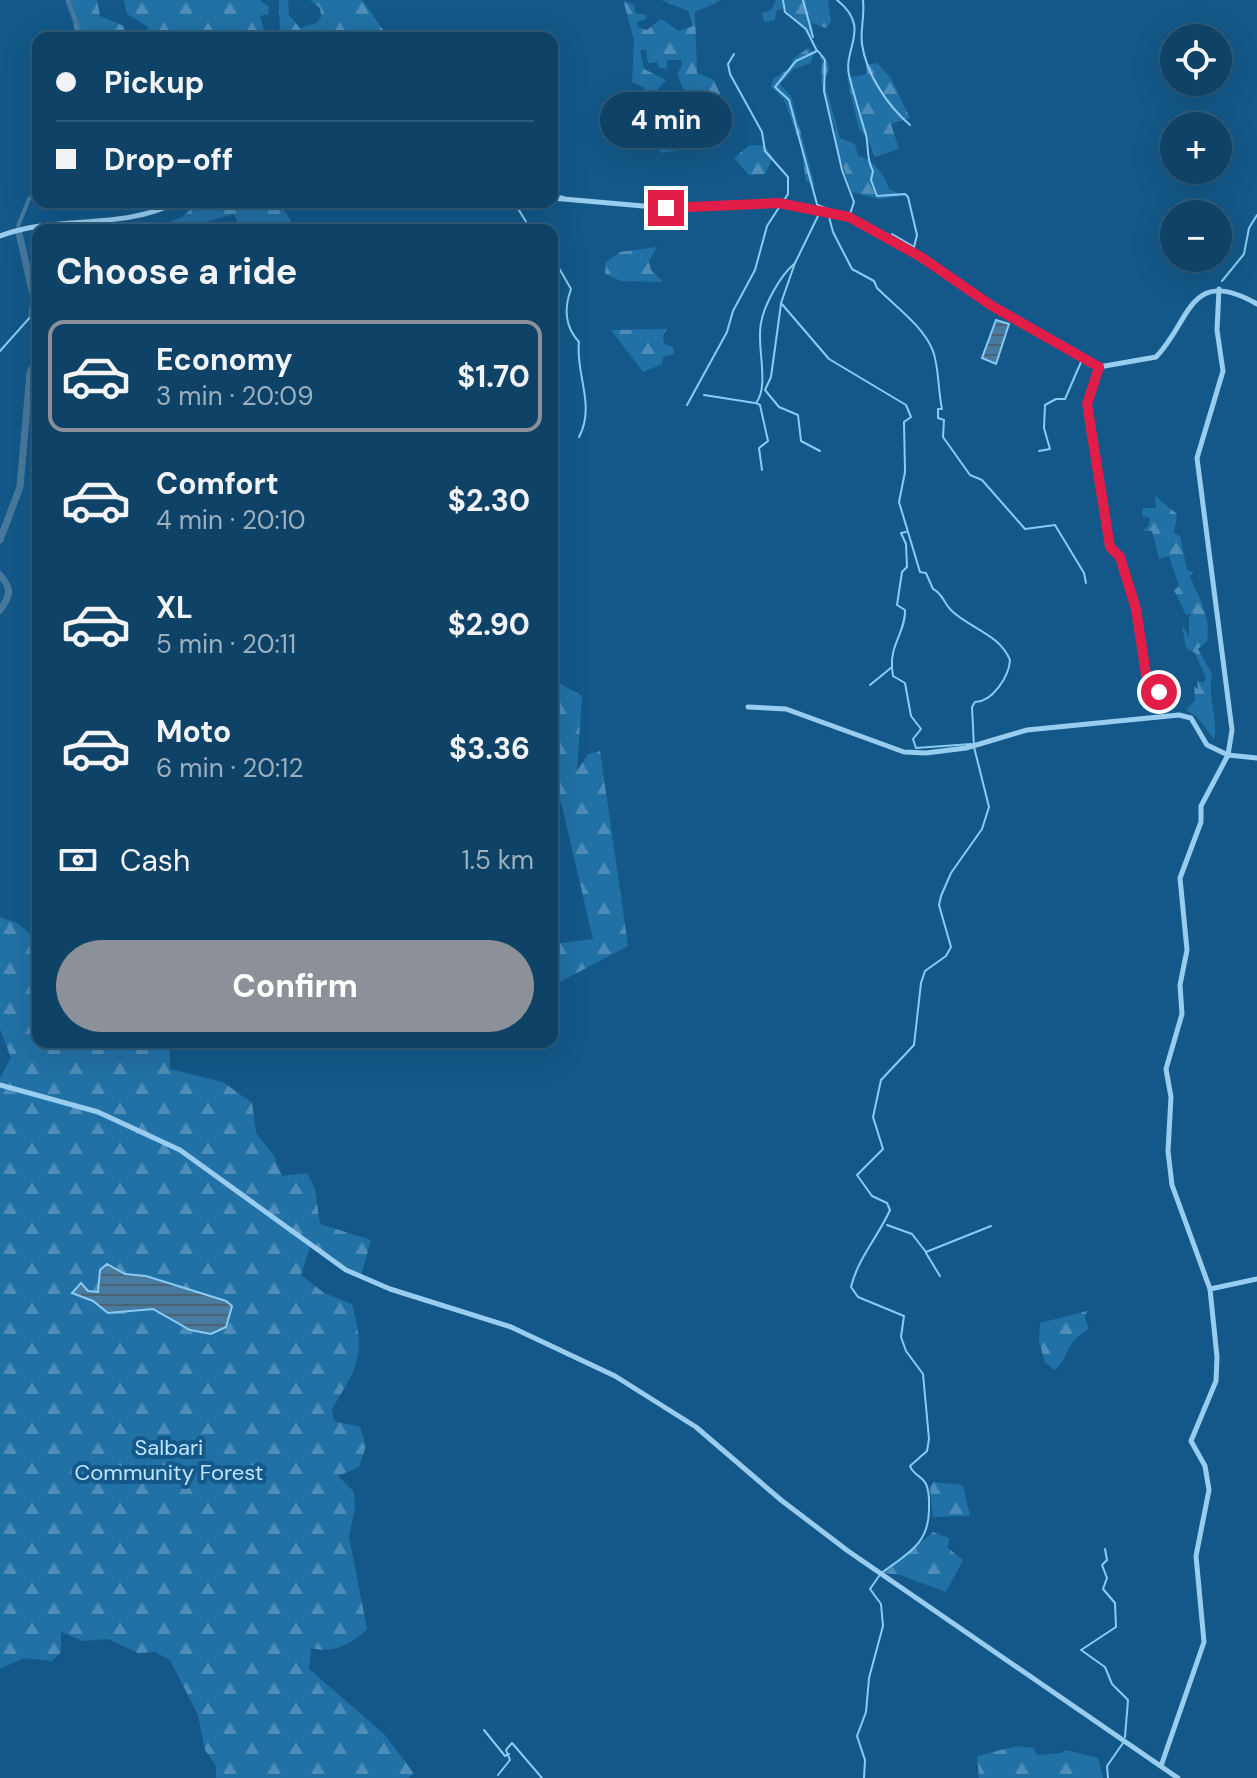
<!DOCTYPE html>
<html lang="en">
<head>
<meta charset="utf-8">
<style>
  :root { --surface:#0e4266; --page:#17496c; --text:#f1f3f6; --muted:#9bb0bf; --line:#2e5b7a; --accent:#8c9099 }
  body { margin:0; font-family:"DM Sans",sans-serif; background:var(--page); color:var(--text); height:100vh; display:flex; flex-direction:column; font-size:30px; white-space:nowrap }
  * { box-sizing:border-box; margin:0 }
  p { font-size:26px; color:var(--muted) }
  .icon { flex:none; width:44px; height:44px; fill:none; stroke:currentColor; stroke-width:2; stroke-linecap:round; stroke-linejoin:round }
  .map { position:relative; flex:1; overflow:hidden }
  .details { position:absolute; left:32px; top:224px; width:526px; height:824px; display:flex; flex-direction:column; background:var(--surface); border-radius:16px; box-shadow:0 8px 32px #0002,0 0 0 2px var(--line) }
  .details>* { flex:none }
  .top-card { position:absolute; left:32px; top:32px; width:526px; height:176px; border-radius:16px; box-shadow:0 8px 32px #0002,0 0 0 2px var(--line); display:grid; align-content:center; height:176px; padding:0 24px; background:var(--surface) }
  .controls { position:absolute; left:1160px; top:24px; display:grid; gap:16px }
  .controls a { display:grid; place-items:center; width:72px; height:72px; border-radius:50%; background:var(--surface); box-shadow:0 8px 32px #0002,0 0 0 2px var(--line); font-size:40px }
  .end { position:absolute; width:36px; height:36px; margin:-18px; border:10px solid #e11d48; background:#fff; box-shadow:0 0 0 4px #fff }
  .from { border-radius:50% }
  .bubble { position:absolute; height:56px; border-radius:28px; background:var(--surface); box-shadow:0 8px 32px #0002,0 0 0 2px var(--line); font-size:26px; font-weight:700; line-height:56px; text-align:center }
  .top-card b { display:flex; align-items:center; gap:28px; height:76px; font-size:30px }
  .top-card b+b { border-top:2px solid var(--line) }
  .top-card i { width:20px; height:20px; background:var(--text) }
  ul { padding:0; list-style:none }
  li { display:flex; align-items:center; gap:24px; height:112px; margin:0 16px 12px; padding:0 8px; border:4px solid transparent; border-radius:16px }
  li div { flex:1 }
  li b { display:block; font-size:30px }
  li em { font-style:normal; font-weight:700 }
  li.current { border-color:var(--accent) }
  li>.icon { width:72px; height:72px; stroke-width:1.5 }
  h2 { padding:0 24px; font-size:36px; line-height:96px }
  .pay { display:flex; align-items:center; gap:20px; height:88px; padding:0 24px; font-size:30px }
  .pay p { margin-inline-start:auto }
  .action { display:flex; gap:16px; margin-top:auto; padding:16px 24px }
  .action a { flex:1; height:92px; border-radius:48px; background:var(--accent); color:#fff; font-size:32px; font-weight:700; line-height:92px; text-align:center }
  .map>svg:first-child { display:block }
  .forest { fill:url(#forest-firs); fill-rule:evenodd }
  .water { fill:url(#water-rules); stroke:#8acbf3; stroke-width:2 }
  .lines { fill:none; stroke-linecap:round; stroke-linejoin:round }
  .stream { stroke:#8acbf3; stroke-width:2 }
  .canal { stroke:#477a9e; stroke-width:4 }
  .river { stroke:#477a9e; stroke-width:7 }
  .minor { stroke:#98cdf0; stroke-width:5 }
  .route { stroke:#e11d48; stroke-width:10 }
  .labels { text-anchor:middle; stroke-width:8; stroke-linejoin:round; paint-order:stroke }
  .park-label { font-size:22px; fill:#bee3fc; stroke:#135888 }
</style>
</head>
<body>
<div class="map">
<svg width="1257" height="1778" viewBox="0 0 1257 1778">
  <defs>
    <pattern id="forest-firs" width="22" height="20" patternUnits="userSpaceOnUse" patternTransform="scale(2)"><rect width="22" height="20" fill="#2271a6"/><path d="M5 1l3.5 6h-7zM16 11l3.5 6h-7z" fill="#4e8db8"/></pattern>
    <pattern id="water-rules" width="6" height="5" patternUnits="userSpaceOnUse" patternTransform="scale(2)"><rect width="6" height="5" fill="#477a9e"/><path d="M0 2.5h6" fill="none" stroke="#4a6375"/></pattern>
  </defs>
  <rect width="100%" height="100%" fill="#135888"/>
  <!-- forest -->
  <g class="forest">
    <path d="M65,0H97L100,16L124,26L126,38H78Z"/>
    <path d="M124,0H260L269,7L268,14L260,16L266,38H146L148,27L127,14Z"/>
    <path d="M279,0H288L289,15L300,28L317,23L321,17L320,8L310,0H362L389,38H280Z"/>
    <path d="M623,0L634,5L635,13L646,15V19L637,22L638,27L647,30L661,19L679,31L693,26L688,11L661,0H722L695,12L697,73L714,80L726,107L702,112L701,144L697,147L660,153L662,109L642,96L645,88L632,82L634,40ZM646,49L648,63L657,62L658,67L667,69V60H681L682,66L677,74L685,93L697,92L699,119L692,120L686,113L680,117L666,116L664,107L652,97L666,80L644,69L640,51Z"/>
    <path d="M776,0H828L831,22L826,28L812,23L813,39L784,8L776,11L775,20L764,22L762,14L772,9Z"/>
    <path d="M808,48L814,53L811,63L794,69L780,84L791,96L815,186L806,181L801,148L784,99L771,87L773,79L789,69L793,59Z"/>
    <path d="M823,55L829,65L825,84L840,138L855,144L858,156C873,159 884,174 889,189L905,196L878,199L852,192L835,144V128L821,82L822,61L819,57Z"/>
    <path d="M877,63L891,78L910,118L891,124L899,149L875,157L867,137L859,129L847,78L867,74L866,65Z"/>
    <path d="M750,145L765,146L773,157L765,174L749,175L734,158Z"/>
    <path d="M199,202H279L293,224L291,230H241L234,214L184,228L165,229L163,224L182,217Z"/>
    <path d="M657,247L649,261L651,270L663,282L621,281L605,274L606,262L620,252Z"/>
    <path d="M667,329L663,335L664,344L673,347L674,354L663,357L662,364L643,372L611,330Z"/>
    <path d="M1155,496L1177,514L1174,533L1180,536L1187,570L1193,572L1190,576C1199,600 1211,614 1207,641L1198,649L1212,674C1207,696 1219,722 1214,739L1197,717L1186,710L1195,700L1194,686L1198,689L1197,680L1203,683L1206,678L1195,653L1186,648L1182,625L1189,637V616L1194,613L1186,615L1174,590L1179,586L1169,556L1159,559L1152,531H1143L1149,525L1150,518L1142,516L1143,508H1156Z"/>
    <path d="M552,679L582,696L577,771L588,754L600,751L628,946L552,986V944L593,939L561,802L552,799Z"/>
    <path d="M0,917L17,923L38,940V1042H170V1069L223,1082L252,1103L256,1133L274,1156L282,1176L307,1173L315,1189L320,1224L371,1240L361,1276L311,1244L301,1275L324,1293L352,1304C366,1355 358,1366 332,1409L334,1421L360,1427L366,1446L359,1467L338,1476L354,1492L355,1507L349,1537L367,1629C353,1644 332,1654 311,1648L309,1669L384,1734L414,1773L408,1778H216V1766L205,1750L198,1715L170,1660L155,1652L138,1653L108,1639L83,1641L61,1632V1652L52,1661L24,1658L0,1669V1078L11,1058L0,1029Z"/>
    <path d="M1087,1311L1085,1318L1089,1329C1063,1344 1069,1358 1055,1370L1045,1363L1039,1341L1040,1323Z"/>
    <path d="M933,1482L963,1485L970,1516L933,1517L930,1487Z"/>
    <path d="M933,1532L949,1538L948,1548L963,1560L946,1592L900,1575L885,1573Z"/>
    <path d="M1017,1746L1033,1748L1037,1755L1061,1753L1066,1750L1098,1758L1103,1778H979L977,1756Z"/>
  </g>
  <!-- water -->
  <g class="water">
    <path d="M996,320L1009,324L996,364L982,358Z"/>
    <path d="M107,1264L125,1274L146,1276L226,1301L232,1306L226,1327L211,1334L190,1330L153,1309L108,1313L93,1301L72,1293L81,1283L88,1291L98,1292L100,1270Z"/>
  </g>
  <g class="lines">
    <!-- stream -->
    <g class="stream">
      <path d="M783,0L785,12L806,29L817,51L796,61L775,87L789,100L818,208"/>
      <path d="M803,0L813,37"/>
      <path d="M837,0C872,28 843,48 849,75C854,95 860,115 866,135C869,148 866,159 873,171L871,180L877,196L905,194L908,197L917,235L914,247L892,234"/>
      <path d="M863,0C865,15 860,30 862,44C866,74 888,106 910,125"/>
      <path d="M818,51L825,60L824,91L842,170L854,202L850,214"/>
      <path d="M734,54L728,64L730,74L762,132L765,151L788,177V194L783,202"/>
      <path d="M552,195L564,197"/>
      <path d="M514,202L531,230"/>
      <path d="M818,205L827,209L833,232L852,269L874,281L877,288C895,306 924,327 933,351C939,367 938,391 942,409H938V418L944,420L943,437L970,475L982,480L1025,529L1055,525L1084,573L1086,583"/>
      <path d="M818,216L795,263L781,303L829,359L906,405L911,417L904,422L905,472L899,502L920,572L926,573L933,589C943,593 944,605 953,612C972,629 1000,635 1010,660C1009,677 992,702 975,702L972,707L974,747L989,807L982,829L951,873L941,896L939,905L951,947L946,956L925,971L921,983L914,1045L881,1080L873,1117L883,1149L857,1175L872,1196L887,1203L890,1210C878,1237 858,1258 851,1287L858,1297L904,1316L901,1337L906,1351L923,1374L929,1439L927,1451L910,1466C913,1475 922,1476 926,1484C930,1493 929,1500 929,1509C929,1544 908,1553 883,1572"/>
      <path d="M552,256L571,289C564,308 565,327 579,342C575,373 596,405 579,437"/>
      <path d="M1222,281L1244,254L1249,228L1257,215"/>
      <path d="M781,304L771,377L765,390L779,407L798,415L801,441L820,451"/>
      <path d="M0,351L32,315"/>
      <path d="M704,395L755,403"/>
      <path d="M687,405L727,332L733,311L755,270L767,226L780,206"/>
      <path d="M1039,451L1050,449L1044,428L1045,405L1056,399H1065L1081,362"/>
      <path d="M762,470L759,448L768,441L760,405L756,403C770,385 756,346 761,323C764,305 780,276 794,264"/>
      <path d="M892,668L893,676L905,683L911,716L921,729L913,739L916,748L971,744"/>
      <path d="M870,685L892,667C890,645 906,630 905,610L897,605L902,572L907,567L906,544L901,533L906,532"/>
      <path d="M887,1225L912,1234L926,1252L991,1226"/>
      <path d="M926,1253L940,1276"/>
      <path d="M1105,1549L1107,1560L1102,1565L1107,1578L1103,1589L1115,1603L1116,1627L1081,1650L1105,1667L1112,1684L1128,1700L1125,1737"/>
      <path d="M484,1730L505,1756L509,1754"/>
      <path d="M498,1775L510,1760L506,1750L512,1743L542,1778"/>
      <path d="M864,1778L865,1760L857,1736L866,1712L869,1678L883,1626L881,1604L870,1589L879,1576"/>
      <path d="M1108,1778L1107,1766L1123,1743"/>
    </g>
    <!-- canal -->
    <g class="canal">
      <path d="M68,0L82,38"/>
      <path d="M18,226L29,199L38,190"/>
    </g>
    <!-- river -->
    <g class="river">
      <path d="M19,233L34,299L32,315L38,325"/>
      <path d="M0,540L20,487L30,373L38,355"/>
      <path d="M0,575C12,589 11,595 0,610"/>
    </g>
    <!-- minor -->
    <g class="minor">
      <path d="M552,198L666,208L779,203L845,216L885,236L992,306L1090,364L1099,367L1156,357C1191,321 1189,265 1257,304"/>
      <path d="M0,236C57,214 121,231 177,202"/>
      <path d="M1099,367L1087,404L1110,547L1120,557L1136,609L1148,688L1159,692"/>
      <path d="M748,707L786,709L904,752L926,753L966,748L1027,730L1179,715L1191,718L1207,745L1228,755L1257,758"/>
      <path d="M0,1085L98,1112L180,1150L346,1270L390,1289L511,1327L615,1376L696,1427L781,1500L848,1551L1178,1778"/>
      <path d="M1210,1289L1257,1279"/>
      <path d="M1161,1766L1204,1642L1196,1556L1209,1490L1205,1466L1191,1441L1216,1381L1217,1357L1210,1289L1172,1185L1168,1151L1171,1097L1166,1069L1182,1014L1180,985L1187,950L1180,878L1201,822V806L1228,755L1232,730L1197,458L1223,371L1217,330L1219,289"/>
    </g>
  </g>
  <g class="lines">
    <!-- route -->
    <path class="route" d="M666,208L779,203L849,217L921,257L992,306L1099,367L1087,404L1110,547L1120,557L1136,609L1148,688L1159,692"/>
  </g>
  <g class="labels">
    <!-- park labels -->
    <g class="park-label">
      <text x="169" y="1455">Salbari<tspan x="169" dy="25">Community Forest</tspan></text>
    </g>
  </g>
</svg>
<div class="controls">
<a><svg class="icon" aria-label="locate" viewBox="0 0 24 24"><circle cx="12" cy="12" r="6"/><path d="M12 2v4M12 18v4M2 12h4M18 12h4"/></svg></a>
<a>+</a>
<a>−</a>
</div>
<i class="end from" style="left:1159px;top:692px"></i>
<i class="end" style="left:666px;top:208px"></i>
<div class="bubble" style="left:600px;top:92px;width:132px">4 min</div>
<div class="top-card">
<b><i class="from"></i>Pickup</b>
<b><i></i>Drop-off</b>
</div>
<section class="details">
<h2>Choose a ride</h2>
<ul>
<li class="current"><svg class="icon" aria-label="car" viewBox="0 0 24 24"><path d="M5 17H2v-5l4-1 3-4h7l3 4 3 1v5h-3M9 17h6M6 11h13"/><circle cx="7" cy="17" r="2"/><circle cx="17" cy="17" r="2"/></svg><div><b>Economy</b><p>3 min · 20:09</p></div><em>$1.70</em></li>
<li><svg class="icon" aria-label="car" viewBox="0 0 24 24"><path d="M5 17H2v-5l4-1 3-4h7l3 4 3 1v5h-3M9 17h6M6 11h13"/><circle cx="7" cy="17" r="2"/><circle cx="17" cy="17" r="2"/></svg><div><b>Comfort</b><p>4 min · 20:10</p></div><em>$2.30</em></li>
<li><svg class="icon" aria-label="car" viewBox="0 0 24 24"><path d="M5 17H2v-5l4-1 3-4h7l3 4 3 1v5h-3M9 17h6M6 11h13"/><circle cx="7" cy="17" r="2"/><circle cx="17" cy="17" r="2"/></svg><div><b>XL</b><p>5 min · 20:11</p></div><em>$2.90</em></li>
<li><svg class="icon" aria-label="car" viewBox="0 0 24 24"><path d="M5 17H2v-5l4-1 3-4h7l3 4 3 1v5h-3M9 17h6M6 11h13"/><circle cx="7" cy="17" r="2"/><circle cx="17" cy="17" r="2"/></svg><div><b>Moto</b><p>6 min · 20:12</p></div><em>$3.36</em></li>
</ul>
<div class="pay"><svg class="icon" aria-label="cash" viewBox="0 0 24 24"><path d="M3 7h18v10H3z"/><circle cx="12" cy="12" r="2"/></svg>Cash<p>1.5 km</p></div>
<div class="action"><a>Confirm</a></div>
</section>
</div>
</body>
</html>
